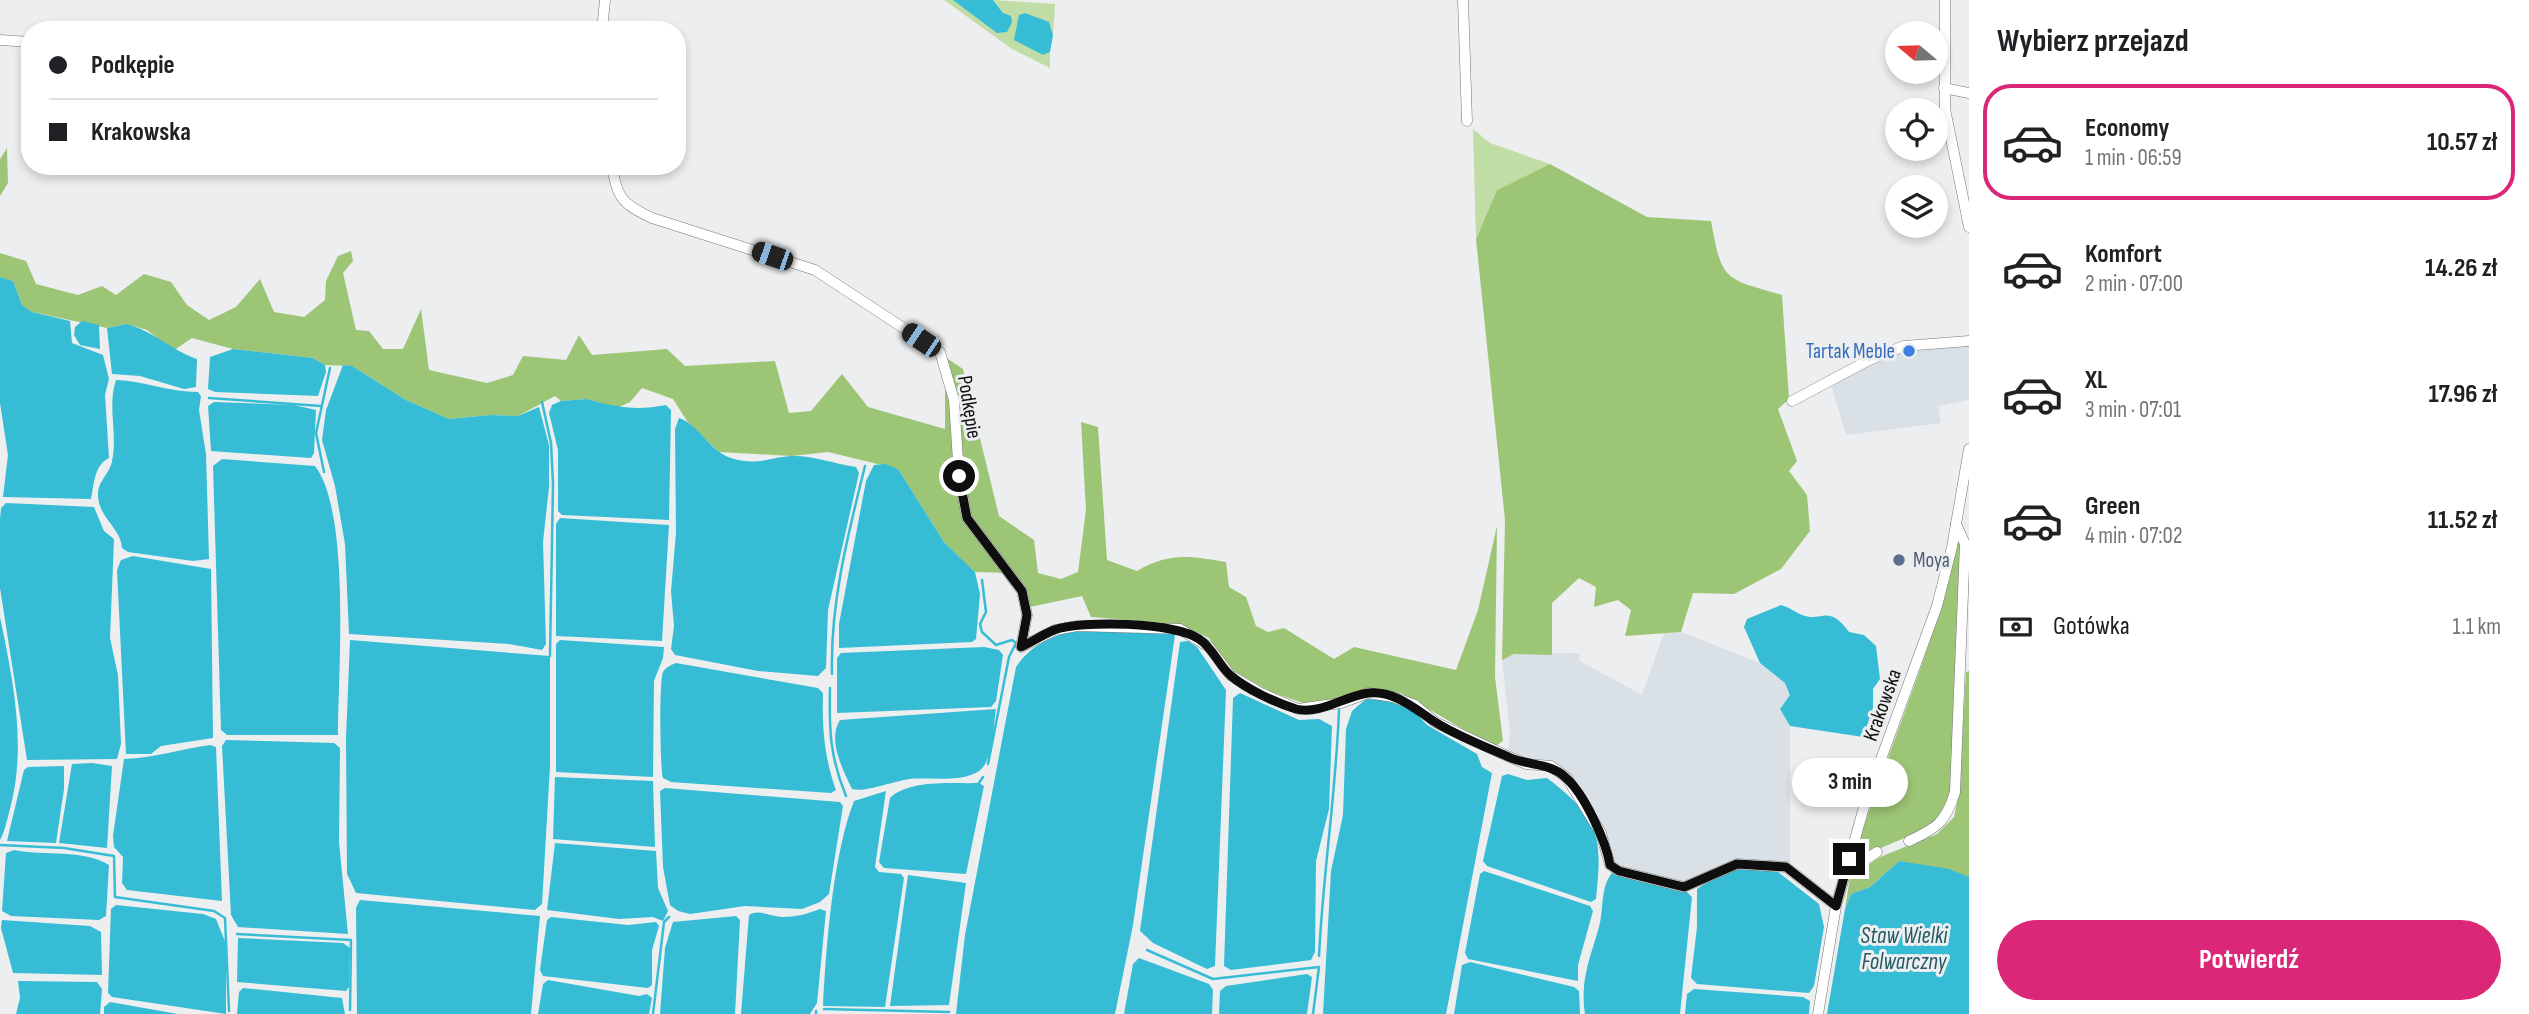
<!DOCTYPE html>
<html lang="pl">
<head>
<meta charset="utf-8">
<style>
  :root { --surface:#fff; --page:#f2f2f2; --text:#202124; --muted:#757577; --line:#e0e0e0; --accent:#db2777 }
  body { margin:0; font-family:"Sofia Sans Condensed",sans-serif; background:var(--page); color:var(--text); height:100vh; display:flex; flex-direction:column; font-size:26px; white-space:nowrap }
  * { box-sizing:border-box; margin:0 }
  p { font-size:23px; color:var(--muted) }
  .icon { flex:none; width:38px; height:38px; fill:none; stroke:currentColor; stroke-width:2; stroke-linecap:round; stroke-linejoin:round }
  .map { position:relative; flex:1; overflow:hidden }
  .details { display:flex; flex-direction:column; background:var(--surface); width:560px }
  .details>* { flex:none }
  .top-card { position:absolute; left:21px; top:21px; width:665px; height:154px; border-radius:28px; box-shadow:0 4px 10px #0003; display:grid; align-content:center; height:154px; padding:0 28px; background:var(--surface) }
  .needle { width:46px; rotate:289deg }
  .controls { position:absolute; left:1885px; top:21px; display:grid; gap:14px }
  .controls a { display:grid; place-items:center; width:63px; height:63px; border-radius:50%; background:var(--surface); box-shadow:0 4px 10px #0003; font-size:35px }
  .end { position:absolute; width:32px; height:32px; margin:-16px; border:9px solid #0e0e0e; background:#fff; box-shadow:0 0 0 4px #fff }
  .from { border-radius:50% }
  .bubble { position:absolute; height:49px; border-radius:24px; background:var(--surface); box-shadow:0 4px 10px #0003; font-size:23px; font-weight:700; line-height:49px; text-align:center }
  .car { position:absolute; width:21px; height:42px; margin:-21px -10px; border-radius:9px; box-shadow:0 0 5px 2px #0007; background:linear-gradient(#222 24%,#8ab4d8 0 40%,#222 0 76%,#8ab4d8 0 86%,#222 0) }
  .top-card b { display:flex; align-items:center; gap:24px; height:66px; font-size:26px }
  .top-card b+b { border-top:2px solid var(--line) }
  .top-card i { width:18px; height:18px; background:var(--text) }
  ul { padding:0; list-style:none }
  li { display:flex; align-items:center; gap:21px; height:116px; margin:0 14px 10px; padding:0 14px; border:4px solid transparent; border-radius:28px }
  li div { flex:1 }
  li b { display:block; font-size:26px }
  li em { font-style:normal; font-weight:700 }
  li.current { border-color:var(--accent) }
  li>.icon { width:63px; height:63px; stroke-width:1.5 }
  h2 { padding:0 28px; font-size:32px; line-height:84px }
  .pay { display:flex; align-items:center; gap:18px; height:77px; padding:0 28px; font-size:26px }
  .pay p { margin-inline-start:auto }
  .button { display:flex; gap:14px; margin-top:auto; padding:14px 28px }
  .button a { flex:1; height:80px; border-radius:42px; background:var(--accent); color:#fff; font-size:28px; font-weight:700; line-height:80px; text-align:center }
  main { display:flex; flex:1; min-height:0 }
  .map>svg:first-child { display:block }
  .built { fill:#d9e1e7 }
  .green { fill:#c0dda6 }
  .forest { fill:#9dc576 }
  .water { fill:#37bcd5 }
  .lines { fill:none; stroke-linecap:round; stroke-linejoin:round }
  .stream { stroke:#37bcd5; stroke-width:2.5 }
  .minor-casing { stroke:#747576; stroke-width:11 }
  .minor { stroke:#fff; stroke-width:10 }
  .route { stroke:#0e0e0e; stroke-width:9 }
  .shop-dot { fill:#3f7fe0; stroke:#eceeef; stroke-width:2.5 }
  .service-dot { fill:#5c6f8a; stroke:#eceeef; stroke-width:2.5 }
  .labels { text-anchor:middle; stroke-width:6; stroke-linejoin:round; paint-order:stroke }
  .shop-label { font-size:21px; fill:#366cbe; stroke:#eceeef; text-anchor:end }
  .street-label { font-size:21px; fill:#0e0e0e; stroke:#eceeef }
  .service-label { font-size:21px; fill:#4e5e75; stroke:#eceeef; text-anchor:start }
  .water-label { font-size:23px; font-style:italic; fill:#245964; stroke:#eceeef }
</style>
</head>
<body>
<main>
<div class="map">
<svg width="1969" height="1014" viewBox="0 0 1969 1014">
  <rect width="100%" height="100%" fill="#eceeef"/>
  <!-- built -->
  <g class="built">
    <path d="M1969,343V400L1938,406L1941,423L1846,435L1831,384L1905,348Z"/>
    <path d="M1681,632L1760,663L1785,683L1791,694L1780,709L1790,726V865L1736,862L1691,884L1621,870L1613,863L1568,777L1508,753L1510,731L1502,660L1514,654L1579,653L1580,661L1642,695L1664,633Z"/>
  </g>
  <!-- green -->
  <g class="green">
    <path d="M944,0H953L964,7L1003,13L993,0L1055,4L1053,35L1049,22L1042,55L1050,52V68L1012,49Z"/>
    <path d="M1473,129L1490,143L1550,164L1497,190L1476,239Z"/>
  </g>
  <!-- forest -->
  <g class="forest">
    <path d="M7,148L8,183L0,196V159Z"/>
    <path d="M1550,164L1647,217L1711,221C1722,282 1724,278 1782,295L1789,399L1778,409L1797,461L1789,471L1807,495L1810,531L1781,569L1734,594L1693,593L1681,632L1625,636L1631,610L1618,600L1594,607L1596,587L1579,578L1552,603V655L1514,654L1502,660L1505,520L1476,239L1497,190Z"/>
    <path d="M351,251L353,261L343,273L356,330L369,331L383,349H403L421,309L429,370L487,383L513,375L523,356L566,360L579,335L592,355L667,349L685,366L775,361L789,413L811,411L842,374L868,407L945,429V357L963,369L999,516L1034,540L1038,573L1061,579L1078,572L1086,510L1081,422L1098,427L1107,560L1137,571C1170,552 1189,556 1226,562L1229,587L1246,597L1256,626L1268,632L1284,628L1334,659L1354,647L1456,670L1478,610L1497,526L1495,677L1503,741L1494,747L1401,693L1365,688L1338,700L1309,705L1271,692L1229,668L1209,638L1179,624L1091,617L1082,596L1030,607L1024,587L1009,573L975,572L944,542L898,469L828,452L792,456L719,452L687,421L673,399L642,388L630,402L617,408L587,399L561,401L555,396L518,416L490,415L449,419L406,400L352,366L325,365L313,358L233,349L192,338L173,351L147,330L127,324L107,328L32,312L22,305L13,281L0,277V253L26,261L36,284L78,295L102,286L116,295L144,274L171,282L187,305L209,320L236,307L260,279L274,312L304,317L325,300L326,281L338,256Z"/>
    <path d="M1958,542L1962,546L1953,792L1946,813L1933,826L1876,850L1852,865C1884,756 1933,653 1958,542Z"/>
    <path d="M1969,671V877L1899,861L1870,887L1851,894L1845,909L1850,877L1880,857L1937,834L1954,817L1959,794L1966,672Z"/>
  </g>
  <!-- water -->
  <g class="water">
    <path d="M953,0H993L1003,13L1011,16L1012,22L1007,32L997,33Z"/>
    <path d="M1025,13L1049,22L1053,35L1050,52L1043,55L1014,40L1019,15Z"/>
    <path d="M0,277L13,281L22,305L32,312L70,321L72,343L103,355L109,379L105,395L109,458C94,465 94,485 91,499L3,497L8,455L0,403Z"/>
    <path d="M82,321L99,325L100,349L80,345L74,335L75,327Z"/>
    <path d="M127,324C153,331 171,350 197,359L196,387L184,389L140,376L112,374L107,328Z"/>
    <path d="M233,349L313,358L325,365L326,372L318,396L215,392L208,389L210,357Z"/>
    <path d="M343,365L352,366L406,400L449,419L490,415L518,416L539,407L549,445V487L543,542L546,644L542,650L509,644L349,634L345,544L335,486L322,440L326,410Z"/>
    <path d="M116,380C144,381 169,392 198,392L201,396L199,410L206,454L209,559L193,561L128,552L122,548C121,528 99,518 98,496C97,481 110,474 112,461C118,434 107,407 116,380Z"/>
    <path d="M587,399C615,407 636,411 666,405L671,410L669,520L562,515L558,511V450L549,413L552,405L561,401Z"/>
    <path d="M214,402L294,405L316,410L314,453L311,458L211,451L208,406Z"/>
    <path d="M679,418C700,425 709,451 731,458C758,466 766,458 791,456C811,455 836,464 856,467L859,473L828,610L826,668L818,676L758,671L675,655L671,649L674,626L671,591L676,533L675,429Z"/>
    <path d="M222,459L315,466C351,513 338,673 338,735H227L221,730L213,466Z"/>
    <path d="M885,464L898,469L944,542L975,572L980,594L976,639L972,642L839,648V624L866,481L874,465Z"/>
    <path d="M6,503L94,507L104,531L114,539L110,638L118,675L121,744L117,759L27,760L0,588V519L1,508Z"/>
    <path d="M560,518L669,525L662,641L556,636V524Z"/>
    <path d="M133,556L211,569L213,738L161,746L151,754H126L117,570L121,560Z"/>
    <path d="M1781,605C1789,607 1795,612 1802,615C1823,623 1827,603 1849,632L1864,635L1876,646L1880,679L1873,689V708L1863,737L1790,726L1780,709L1790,695L1785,683L1760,663L1744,627L1747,619Z"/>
    <path d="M0,617C13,680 27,746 10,809C7,819 5,832 0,840Z"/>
    <path d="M1070,631L1171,632L1175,635L1133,925L1115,1014H956L965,935L1016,667C1030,646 1047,639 1070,631Z"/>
    <path d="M350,640L550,656V766L542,904L535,910L356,893L347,874L346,738Z"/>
    <path d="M560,640L664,647L663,658L654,681L653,777L556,772V644Z"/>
    <path d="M1188,641L1197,647L1226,690L1215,966L1207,969L1153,943L1140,931L1180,642Z"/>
    <path d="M984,647L999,650L1003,655L996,701L991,707L837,713V658L841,653Z"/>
    <path d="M676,663L818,688L823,693C822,727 824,757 836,790L831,793L671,782L663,778C660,769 659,681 663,672C666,667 671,665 676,663Z"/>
    <path d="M1240,693L1299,720L1319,719L1332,726L1329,809L1316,861L1315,952L1311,960L1231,970L1224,966L1233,698Z"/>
    <path d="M1366,699L1386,700L1414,711L1427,725L1477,754L1482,767L1492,773L1446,1014H1323L1331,871L1343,815L1346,729L1352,711Z"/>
    <path d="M996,709C993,726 994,760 979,771C961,783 930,777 909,779C895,781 863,793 852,789C843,770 827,740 840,720Z"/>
    <path d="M226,740L334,743L340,748L339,842L348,934L238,927L231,915L222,746Z"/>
    <path d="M210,745L216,747L222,901L127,890L122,883L123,857L114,847L113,836L124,759C154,758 180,749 210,745Z"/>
    <path d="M92,763L112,766L107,848L59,843L72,764Z"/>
    <path d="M64,766V789L56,843L7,841L24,770L28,767Z"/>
    <path d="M1508,774L1527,780L1547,778C1599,818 1603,834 1596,899L1591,902L1487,866L1483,861L1502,776Z"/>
    <path d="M555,777L653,781L655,847L553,839Z"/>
    <path d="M979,783L984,786L966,874L884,868L879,862L890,798C910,779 953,784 979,783Z"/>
    <path d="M665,788L840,802L843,806L829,894L820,902L802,909L745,906L690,914L678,911L670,905L663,867L660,791Z"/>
    <path d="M886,791L875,867L879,872L901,874L904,878L885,1007L823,1006C826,946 833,855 854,801Z"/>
    <path d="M555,843L656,851L658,888L668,911L663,921L653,917L619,919L547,910Z"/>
    <path d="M14,850C43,856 84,849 109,865L106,916L99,920L11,916L2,911L6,853Z"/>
    <path d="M1899,861L1949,869L1969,877V1014H1827L1845,909L1851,894L1870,887Z"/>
    <path d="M1738,868L1778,872L1819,904L1824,927L1814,986L1809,993L1697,984L1691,978L1697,927V889L1718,875Z"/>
    <path d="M1484,871L1590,906L1593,911L1578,965V981L1468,959L1465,953L1480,874Z"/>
    <path d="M1612,873L1686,891L1692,897L1680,1014H1585C1580,979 1590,959 1599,927C1604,910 1600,887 1612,873Z"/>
    <path d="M908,875L966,883L949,1005L890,1006Z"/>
    <path d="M360,900L540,916L531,1014H357L356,908Z"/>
    <path d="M116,905L203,914L216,919L226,944V1014L112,997L108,993L111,909Z"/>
    <path d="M820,909L826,911L817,1003L810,1014H741L749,915C759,909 770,916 782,917C796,917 807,914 820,909Z"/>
    <path d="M736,916L740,920L735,1014H660L665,948L673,922Z"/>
    <path d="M551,917L628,925L656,922L659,926L652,950V985L648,988L543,976L540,970L547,920Z"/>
    <path d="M2,920L90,926L101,932L102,975L13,973L1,928Z"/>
    <path d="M238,938L343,943L350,948L349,987L346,991L237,982Z"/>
    <path d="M1139,958L1209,984L1213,990L1212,1014H1124L1133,964Z"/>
    <path d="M1470,962L1574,987L1579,991L1580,1014H1454L1462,965Z"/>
    <path d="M1307,974L1312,977L1307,1014H1219L1220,991L1226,986Z"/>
    <path d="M548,980L639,996L647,994L652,998L649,1014H538L543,984Z"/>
    <path d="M18,981L97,982L102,989L100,1014H16L20,998Z"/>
    <path d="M243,988L342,998L345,1014H237L239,992Z"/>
    <path d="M1694,989L1803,997L1810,1001L1809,1014H1685L1687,994Z"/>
    <path d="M110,1002L178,1014H104V1007Z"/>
  </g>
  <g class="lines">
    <!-- stream -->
    <g class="stream">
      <path d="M209,398L321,406"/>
      <path d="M542,402L551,443L553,484L550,656"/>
      <path d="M324,472L316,433L330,368"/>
      <path d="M982,580L986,612L980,624L982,632L996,645L1012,640L1016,643L1009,657L988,764"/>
      <path d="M832,674C830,604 848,534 865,466"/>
      <path d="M830,688C829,730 830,757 846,796"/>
      <path d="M979,783L983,777"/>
      <path d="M0,845L64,848L114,856L115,897L214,911L225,918L229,1011"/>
      <path d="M237,934L351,940L350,1010"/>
      <path d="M1147,950L1213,979L1319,967L1313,1014"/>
      <path d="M1319,956C1323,873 1336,793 1339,710"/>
      <path d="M824,1009L949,1012"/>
      <path d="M653,1014L664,922L669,917"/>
      <path d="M816,1014V1011"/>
    </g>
    <!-- minor casing -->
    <g class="minor-casing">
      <g id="minor">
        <path d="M1463,0L1467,121"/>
        <path d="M1945,0V109L1969,227"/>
        <path d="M602,30L605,0"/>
        <path d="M0,40L30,42"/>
        <path d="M1944,88L1969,93"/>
        <path d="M612,166C617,199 623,204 652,218L815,270L940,352L954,400L959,476L967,518L1022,591L1027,615L1021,647L1055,630L1077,626L1180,629L1209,647L1230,675L1261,693L1298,709L1341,703L1368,693L1393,697L1415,705L1435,722L1505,755L1526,764L1551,766L1567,778L1601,833L1610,865L1619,871L1684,887L1737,864L1786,867L1836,906"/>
        <path d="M1792,401L1869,360L1904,346L1969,341"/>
        <path d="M1909,841C1936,828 1946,823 1955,792L1965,544L1956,524"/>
        <path d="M1845,873L1877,852"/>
        <path d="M1818,1014L1836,906L1866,800L1937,606L1952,547L1969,449"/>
      </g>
    </g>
    <!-- minor -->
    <use href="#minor" class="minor"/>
  </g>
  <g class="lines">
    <!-- route -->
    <path class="route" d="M959,476L967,518L1022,591L1027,615L1021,647C1032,642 1042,635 1054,630C1081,620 1175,622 1199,639C1213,648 1218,664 1230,675C1246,689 1276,703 1296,709C1320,715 1345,696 1368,693C1394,690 1415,709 1435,722C1457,736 1486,747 1511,758C1530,766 1550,763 1565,777C1584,793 1606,841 1610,865L1619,871L1684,887L1737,864L1786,867L1836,906L1849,859"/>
  </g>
  <!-- markers -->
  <circle class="shop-dot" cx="1909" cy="351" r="7"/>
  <circle class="service-dot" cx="1899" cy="560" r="7"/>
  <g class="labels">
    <!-- shop labels -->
    <g class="shop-label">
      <text x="1895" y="358">Tartak Meble</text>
    </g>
    <!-- street labels -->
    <g class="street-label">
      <text transform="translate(970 407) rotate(81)" y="7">Podkępie</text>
      <text transform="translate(1882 705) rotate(-70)" y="7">Krakowska</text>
    </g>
    <!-- service labels -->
    <g class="service-label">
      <text x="1913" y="567">Moya</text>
    </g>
    <!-- water labels -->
    <g class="water-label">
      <text x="1904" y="943">Staw Wielki<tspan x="1904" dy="26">Folwarczny</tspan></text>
    </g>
  </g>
</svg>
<div class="controls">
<a><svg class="needle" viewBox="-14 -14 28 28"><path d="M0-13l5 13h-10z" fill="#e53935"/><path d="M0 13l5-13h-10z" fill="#757577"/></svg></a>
<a><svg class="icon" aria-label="locate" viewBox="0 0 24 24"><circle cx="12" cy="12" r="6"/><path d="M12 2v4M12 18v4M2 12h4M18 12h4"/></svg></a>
<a><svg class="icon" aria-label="layers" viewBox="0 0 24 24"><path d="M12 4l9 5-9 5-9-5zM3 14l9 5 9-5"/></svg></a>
</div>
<i class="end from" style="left:959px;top:476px"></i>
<i class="end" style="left:1849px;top:859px"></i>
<div class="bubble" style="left:1792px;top:758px;width:116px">3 min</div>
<i class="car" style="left:772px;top:256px;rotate:289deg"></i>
<i class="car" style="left:921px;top:340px;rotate:304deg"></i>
<div class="top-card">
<b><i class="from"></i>Podkępie</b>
<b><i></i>Krakowska</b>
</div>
</div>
<section class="details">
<h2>Wybierz przejazd</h2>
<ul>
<li class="current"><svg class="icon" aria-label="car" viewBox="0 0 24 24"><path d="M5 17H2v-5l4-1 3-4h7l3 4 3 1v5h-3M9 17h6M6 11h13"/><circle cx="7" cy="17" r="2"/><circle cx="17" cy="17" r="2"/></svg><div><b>Economy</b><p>1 min · 06:59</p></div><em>10.57 zł</em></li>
<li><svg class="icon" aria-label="car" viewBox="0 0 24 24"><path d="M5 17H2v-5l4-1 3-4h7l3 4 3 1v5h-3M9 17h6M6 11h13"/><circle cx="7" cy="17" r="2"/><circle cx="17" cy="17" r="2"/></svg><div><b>Komfort</b><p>2 min · 07:00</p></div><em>14.26 zł</em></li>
<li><svg class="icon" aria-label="car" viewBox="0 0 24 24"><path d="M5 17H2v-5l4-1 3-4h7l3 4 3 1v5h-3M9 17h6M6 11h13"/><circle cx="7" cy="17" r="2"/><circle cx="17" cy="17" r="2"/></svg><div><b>XL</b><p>3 min · 07:01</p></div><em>17.96 zł</em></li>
<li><svg class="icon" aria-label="car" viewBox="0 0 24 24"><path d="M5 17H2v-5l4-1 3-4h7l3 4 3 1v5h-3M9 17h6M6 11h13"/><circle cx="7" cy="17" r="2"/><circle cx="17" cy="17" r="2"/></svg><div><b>Green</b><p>4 min · 07:02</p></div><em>11.52 zł</em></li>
</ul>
<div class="pay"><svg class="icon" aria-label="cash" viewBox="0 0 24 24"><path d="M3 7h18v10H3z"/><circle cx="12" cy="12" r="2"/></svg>Gotówka<p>1.1 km</p></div>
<div class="button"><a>Potwierdź</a></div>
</section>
</main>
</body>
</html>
